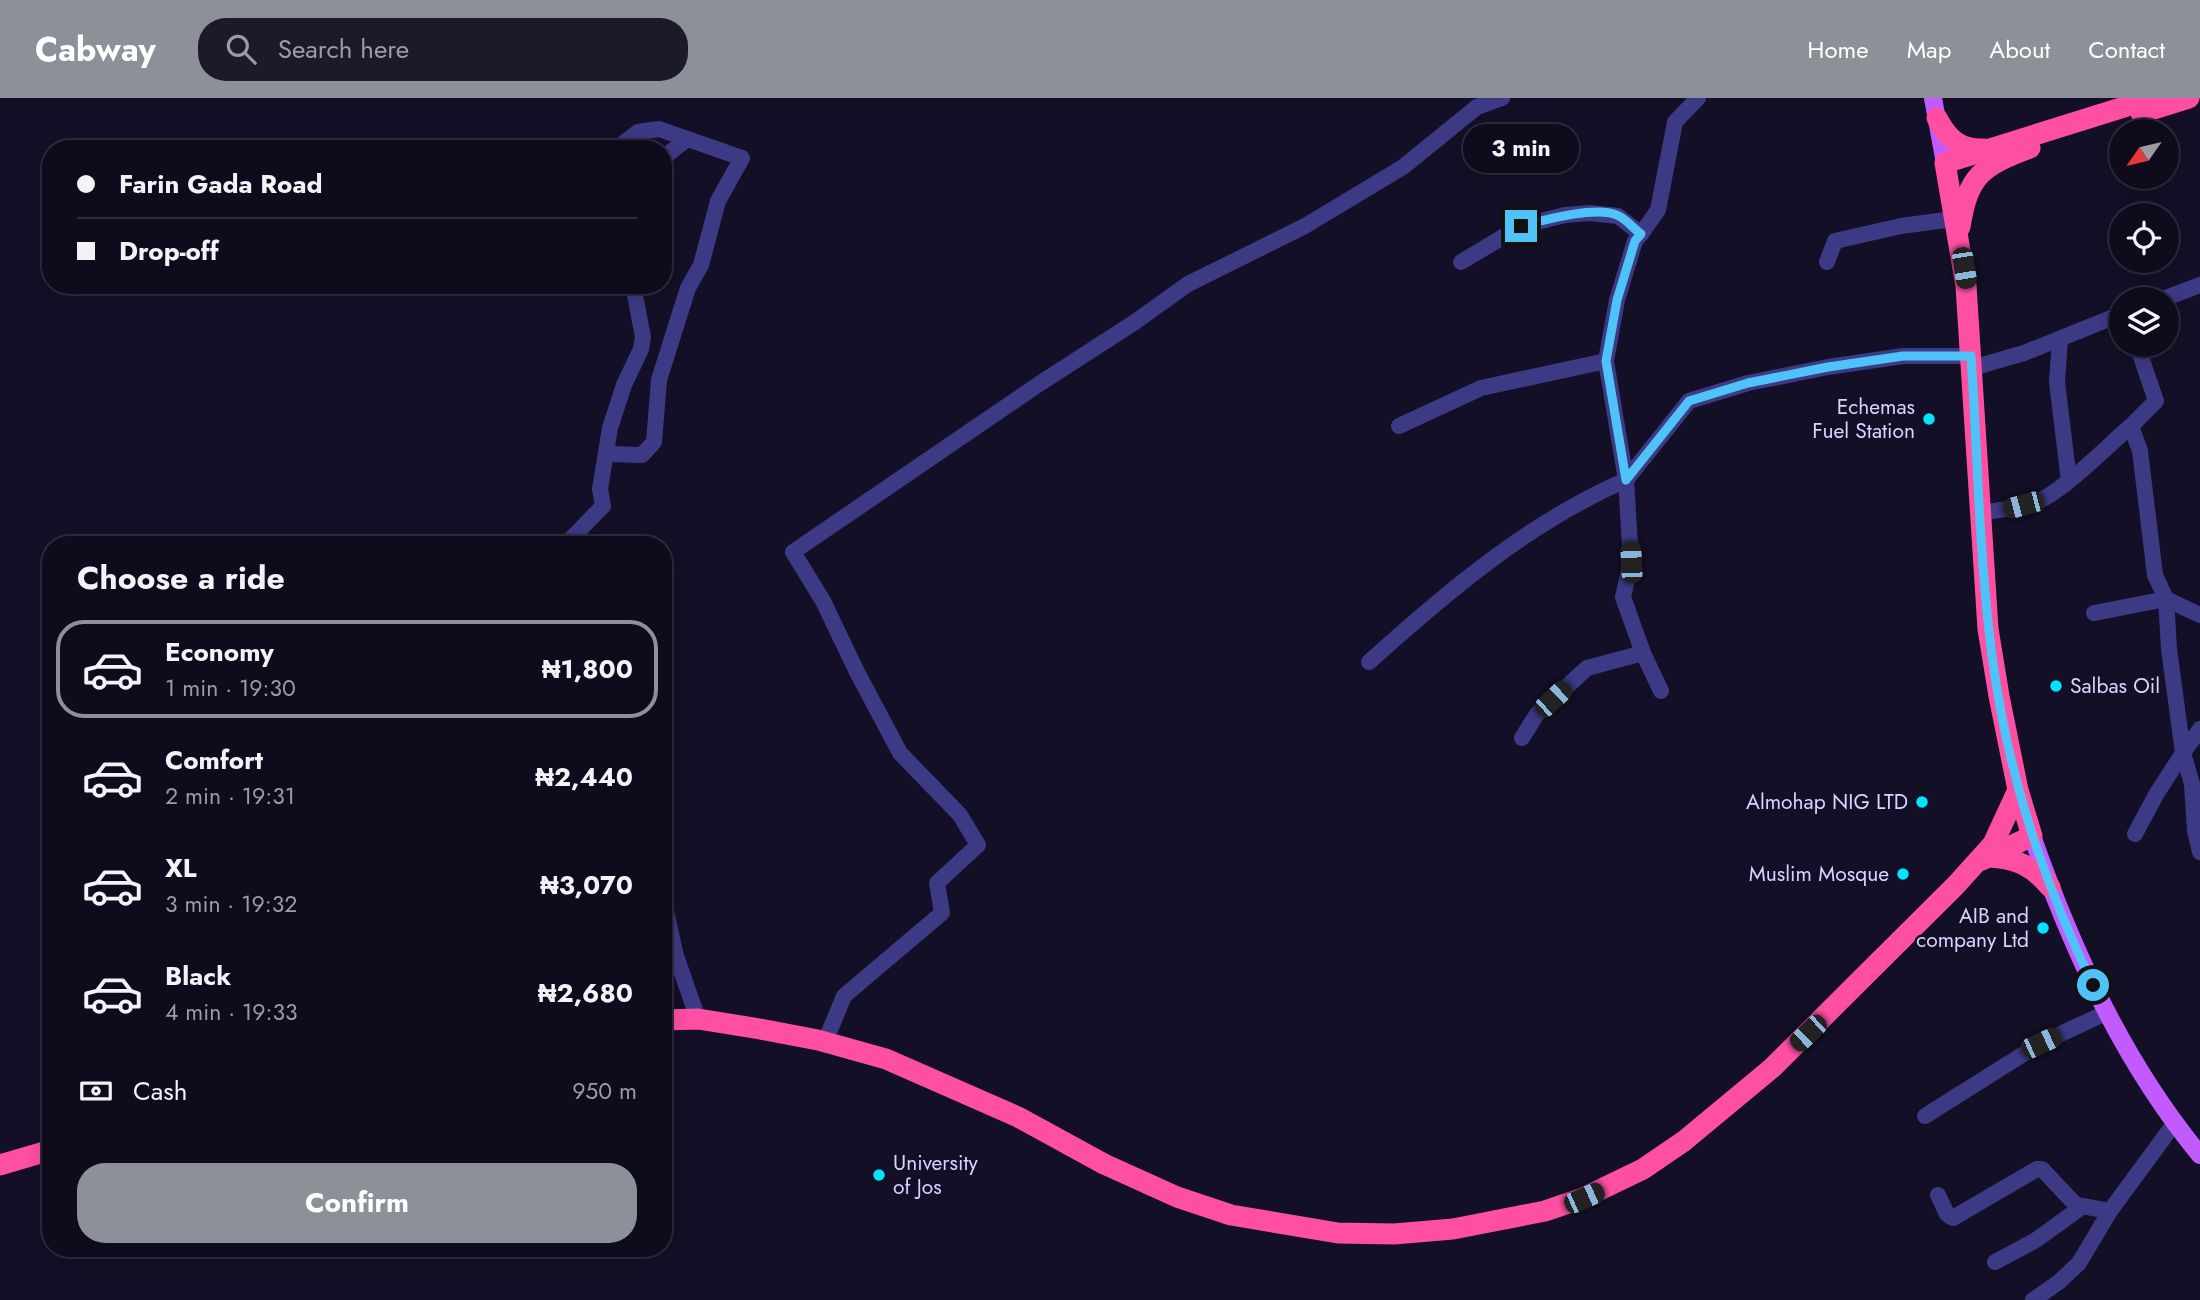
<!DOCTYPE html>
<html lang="en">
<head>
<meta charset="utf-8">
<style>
  :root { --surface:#0e0b1c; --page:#1c1929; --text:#f1f3f6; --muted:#9b9ba3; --line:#2e2b3b; --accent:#8c9099 }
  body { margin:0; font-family:Jost,sans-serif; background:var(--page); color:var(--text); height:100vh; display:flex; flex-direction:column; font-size:26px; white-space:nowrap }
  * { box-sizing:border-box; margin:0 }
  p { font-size:23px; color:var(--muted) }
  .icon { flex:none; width:38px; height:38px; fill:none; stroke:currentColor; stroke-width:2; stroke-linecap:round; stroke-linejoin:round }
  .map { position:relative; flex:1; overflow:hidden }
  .drawer { position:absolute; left:42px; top:438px; width:630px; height:721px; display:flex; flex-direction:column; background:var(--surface); border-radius:28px; box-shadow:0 4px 18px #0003,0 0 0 2px var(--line) }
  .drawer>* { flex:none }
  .guide { position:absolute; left:42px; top:42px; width:630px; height:154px; border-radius:28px; box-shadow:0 4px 18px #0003,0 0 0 2px var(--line); display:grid; align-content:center; height:154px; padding:0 35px; background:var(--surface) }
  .needle { width:46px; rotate:236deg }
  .tools { position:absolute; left:2109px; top:21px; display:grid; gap:14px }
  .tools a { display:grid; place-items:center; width:70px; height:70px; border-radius:50%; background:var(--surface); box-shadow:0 4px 18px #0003,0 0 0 2px var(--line); font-size:35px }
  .end { position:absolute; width:32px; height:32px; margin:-16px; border:9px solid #4fc3f7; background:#111; box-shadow:0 0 0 4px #111 }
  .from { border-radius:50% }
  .bubble { position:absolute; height:49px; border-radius:24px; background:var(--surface); box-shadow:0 4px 18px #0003,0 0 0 2px var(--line); font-size:23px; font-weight:700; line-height:49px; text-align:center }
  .car { position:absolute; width:21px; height:42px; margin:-21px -10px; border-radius:9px; box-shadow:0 0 5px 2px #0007; background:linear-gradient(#222 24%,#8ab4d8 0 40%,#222 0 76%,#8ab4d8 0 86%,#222 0) }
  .guide b { display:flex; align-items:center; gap:24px; height:66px; font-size:26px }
  .guide b+b { border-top:2px solid var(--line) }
  .guide i { width:18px; height:18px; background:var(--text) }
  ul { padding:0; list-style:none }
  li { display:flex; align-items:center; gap:21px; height:98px; margin:0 14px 10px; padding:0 21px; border:4px solid transparent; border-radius:28px }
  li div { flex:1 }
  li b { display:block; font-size:26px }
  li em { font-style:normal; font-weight:700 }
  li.active { border-color:var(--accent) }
  li>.icon { width:63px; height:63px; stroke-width:1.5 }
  h2 { padding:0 35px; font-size:32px; line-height:84px }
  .pay { display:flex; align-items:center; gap:18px; height:77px; padding:0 35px; font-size:26px }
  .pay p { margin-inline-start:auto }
  .button { display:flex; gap:14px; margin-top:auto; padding:14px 35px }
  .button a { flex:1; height:80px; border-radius:28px; background:var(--accent); color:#fff; font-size:28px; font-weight:700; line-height:80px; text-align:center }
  header { display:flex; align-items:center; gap:42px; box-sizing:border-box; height:98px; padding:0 35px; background:var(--accent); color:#fff }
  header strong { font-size:33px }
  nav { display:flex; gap:38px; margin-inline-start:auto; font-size:24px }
  .search { width:490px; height:63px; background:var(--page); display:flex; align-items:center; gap:18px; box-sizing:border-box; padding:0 24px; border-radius:28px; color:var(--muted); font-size:26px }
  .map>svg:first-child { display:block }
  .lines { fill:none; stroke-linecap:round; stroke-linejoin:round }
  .minor { stroke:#3d3a85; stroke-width:16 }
  .major { stroke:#c25bff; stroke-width:18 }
  .highway { stroke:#ff4fa3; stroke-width:21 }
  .route { stroke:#4fc3f7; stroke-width:9 }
  .poi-dot { fill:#00e5ff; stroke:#130f26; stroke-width:2.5 }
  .labels { text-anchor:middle; stroke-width:5; stroke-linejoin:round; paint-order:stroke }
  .poi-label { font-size:21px; fill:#d9d4ff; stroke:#130f26; text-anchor:end }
</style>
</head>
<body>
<header>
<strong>Cabway</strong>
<div class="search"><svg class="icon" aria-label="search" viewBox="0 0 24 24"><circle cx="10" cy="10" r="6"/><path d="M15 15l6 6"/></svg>Search here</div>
<nav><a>Home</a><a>Map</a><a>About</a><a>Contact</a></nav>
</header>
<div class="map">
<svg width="2200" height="1202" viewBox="0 0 2200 1202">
  <rect width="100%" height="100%" fill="#130f26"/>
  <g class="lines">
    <!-- minor -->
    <g class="minor">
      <path d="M663,65L668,56L687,41"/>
      <path d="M1641,136L1658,112L1675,24L1698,0"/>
      <path d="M1461,164L1521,128L1565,117L1590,115L1618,118L1641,136L1635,143L1617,202L1606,263"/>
      <path d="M1827,164L1835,143L1901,128L1953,121"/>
      <path d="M2163,201L2200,187"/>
      <path d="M2060,241L2057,284L2069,383"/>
      <path d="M1972,270L2024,255L2121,216"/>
      <path d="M1399,328L1481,290L1606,263L1626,382L1689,303L1748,285L1828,269L1903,258H1971"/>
      <path d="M608,356L642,357L654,344L659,282L681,212L688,190L701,167L718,103L742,60L659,31L638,34L616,51"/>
      <path d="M1981,415C1999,412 2018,410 2036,404C2063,394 2107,348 2131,328"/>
      <path d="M566,446L603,408L600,391L610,330L624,287L641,251L643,239L633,187"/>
      <path d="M2094,515L2166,501L2200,517"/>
      <path d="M1369,564C1447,494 1529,424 1626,382L1631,464L1623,499L1643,555L1661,593"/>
      <path d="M2200,631L2183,655L2192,686L2195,733L2200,754"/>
      <path d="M1522,640L1537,616L1587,570L1643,555"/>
      <path d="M2135,736L2157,695L2183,655L2169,551L2166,501L2155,477L2140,353L2131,328L2156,303L2137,247"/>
      <path d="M663,800L676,858L698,921"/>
      <path d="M825,944L844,898L942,815L937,785L978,747L960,717L900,655L857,574L823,503L793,454L1039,286L1135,224L1188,186L1305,128L1403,69L1477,9L1502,0"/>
      <path d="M1925,1018L2041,945L2108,914"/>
      <path d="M1938,1097L1947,1116L1953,1120L2037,1071H2042L2076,1107L2110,1113"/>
      <path d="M1995,1164L2036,1142L2083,1108"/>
      <path d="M2033,1202L2059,1184L2079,1165L2110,1113L2174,1026"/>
    </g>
    <!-- major -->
    <g class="major">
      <path d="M1933,0L1945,65"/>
      <path d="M2032,738C2072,851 2123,964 2200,1057"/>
    </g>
    <!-- highway -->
    <g class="highway">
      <path d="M2141,15L2189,0"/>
      <path d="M1937,20C1948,41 1960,52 1984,51"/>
      <path d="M1960,129C1968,77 1982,68 2030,50"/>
      <path d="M1989,759C2016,760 2033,768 2050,789"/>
      <path d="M1982,762L2032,738L2018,692L1999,598L1988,531L1966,188L1945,65L2153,0"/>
      <path d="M663,922L698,921L760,931L818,942L886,961L1018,1019L1104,1066L1177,1099L1231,1117L1338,1135L1394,1136L1453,1131L1545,1113L1583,1100L1643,1071L1684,1043L1772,970L1956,787L1993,746L2018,692"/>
      <path d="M0,1067L51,1052"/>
    </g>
  </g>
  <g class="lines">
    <!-- route -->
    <path class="route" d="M1521,128C1544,122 1597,107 1619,118C1627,122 1634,131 1641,136L1635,143L1617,202L1606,263L1626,382L1689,303L1748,285L1828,269L1903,258H1971C1978,360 1979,464 1993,565C2009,680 2043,783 2093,887"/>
  </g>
  <!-- markers -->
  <g class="poi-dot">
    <circle cx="1929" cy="321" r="7"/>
    <circle cx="2056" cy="588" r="7"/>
    <circle cx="1922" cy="704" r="7"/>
    <circle cx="1903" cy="776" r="7"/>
    <circle cx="2043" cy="830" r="7"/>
    <circle cx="879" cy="1077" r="7"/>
  </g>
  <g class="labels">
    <!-- poi labels -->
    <g class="poi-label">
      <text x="1915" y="316">Echemas<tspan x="1915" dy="24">Fuel Station</tspan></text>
      <text x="2070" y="595" text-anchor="start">Salbas Oil</text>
      <text x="1908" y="711">Almohap NIG LTD</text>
      <text x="1889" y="783">Muslim Mosque</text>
      <text x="2029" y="825">AIB and<tspan x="2029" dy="24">company Ltd</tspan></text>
      <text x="893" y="1072" text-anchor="start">University<tspan x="893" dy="24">of Jos</tspan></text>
    </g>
  </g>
</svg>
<div class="tools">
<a><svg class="needle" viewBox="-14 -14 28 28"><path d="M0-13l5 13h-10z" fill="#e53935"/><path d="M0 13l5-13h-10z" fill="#9b9ba3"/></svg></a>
<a><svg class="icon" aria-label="locate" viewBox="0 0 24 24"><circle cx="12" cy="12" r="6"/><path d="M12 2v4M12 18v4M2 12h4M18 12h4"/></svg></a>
<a><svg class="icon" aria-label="layers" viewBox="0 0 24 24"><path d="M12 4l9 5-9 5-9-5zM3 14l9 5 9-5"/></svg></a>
</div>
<i class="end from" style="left:2093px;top:887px"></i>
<i class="end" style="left:1521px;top:128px"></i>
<div class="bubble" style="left:1463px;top:26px;width:116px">3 min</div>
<i class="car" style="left:1964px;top:170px;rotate:171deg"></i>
<i class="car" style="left:2023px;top:407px;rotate:255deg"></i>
<i class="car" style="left:1631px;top:464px;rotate:357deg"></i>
<i class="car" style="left:1553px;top:601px;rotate:47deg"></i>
<i class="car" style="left:1808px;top:935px;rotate:226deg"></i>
<i class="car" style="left:2041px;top:945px;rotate:65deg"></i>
<i class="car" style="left:1584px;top:1100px;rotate:66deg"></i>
<div class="guide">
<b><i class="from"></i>Farin Gada Road</b>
<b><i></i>Drop-off</b>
</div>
<section class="drawer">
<h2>Choose a ride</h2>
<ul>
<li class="active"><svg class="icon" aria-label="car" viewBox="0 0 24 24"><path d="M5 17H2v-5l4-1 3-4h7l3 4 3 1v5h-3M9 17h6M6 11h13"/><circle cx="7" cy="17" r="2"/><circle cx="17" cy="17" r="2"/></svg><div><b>Economy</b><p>1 min · 19:30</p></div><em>₦1,800</em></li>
<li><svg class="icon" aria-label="car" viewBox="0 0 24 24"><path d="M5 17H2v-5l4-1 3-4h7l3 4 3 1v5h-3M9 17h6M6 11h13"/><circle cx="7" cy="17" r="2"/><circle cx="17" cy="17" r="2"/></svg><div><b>Comfort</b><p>2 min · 19:31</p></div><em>₦2,440</em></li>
<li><svg class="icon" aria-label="car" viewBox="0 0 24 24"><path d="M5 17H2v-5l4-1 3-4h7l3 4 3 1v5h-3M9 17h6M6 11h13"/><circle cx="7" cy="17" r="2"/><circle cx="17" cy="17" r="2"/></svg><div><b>XL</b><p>3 min · 19:32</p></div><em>₦3,070</em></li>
<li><svg class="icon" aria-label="car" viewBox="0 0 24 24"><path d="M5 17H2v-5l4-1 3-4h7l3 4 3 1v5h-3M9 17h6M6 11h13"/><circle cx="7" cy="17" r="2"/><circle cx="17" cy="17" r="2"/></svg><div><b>Black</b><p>4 min · 19:33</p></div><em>₦2,680</em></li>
</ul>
<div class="pay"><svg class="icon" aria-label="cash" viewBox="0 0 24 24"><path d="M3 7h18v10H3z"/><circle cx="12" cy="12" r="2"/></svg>Cash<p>950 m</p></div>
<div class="button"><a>Confirm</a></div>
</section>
</div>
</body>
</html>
